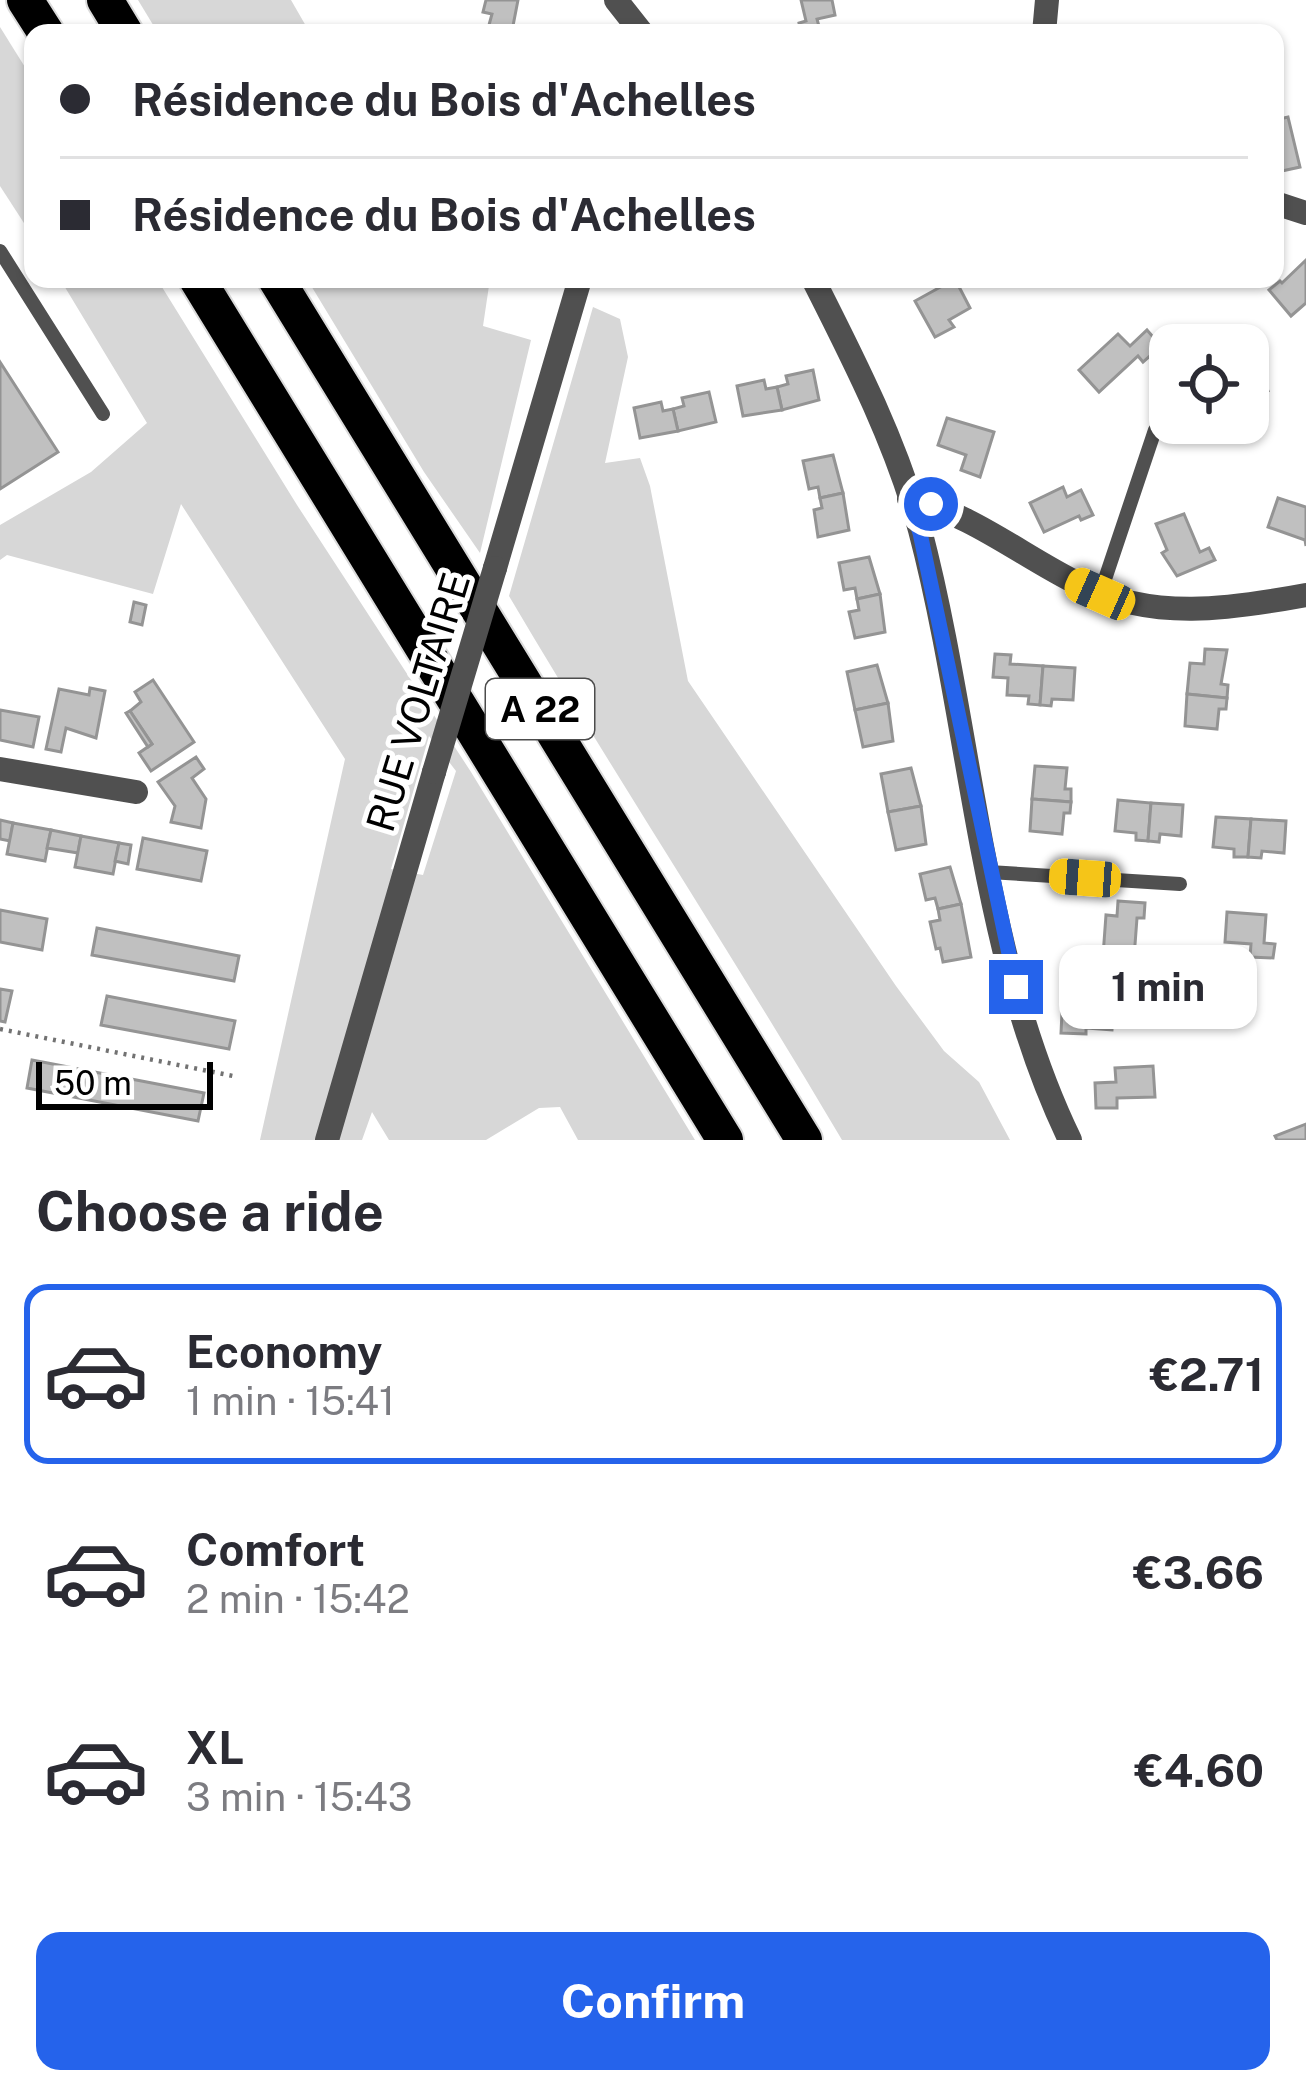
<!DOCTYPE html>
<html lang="en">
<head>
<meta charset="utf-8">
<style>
  :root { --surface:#fff; --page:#f2f2f3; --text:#2b2b33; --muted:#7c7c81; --line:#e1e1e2; --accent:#2563eb }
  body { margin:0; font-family:"Public Sans",sans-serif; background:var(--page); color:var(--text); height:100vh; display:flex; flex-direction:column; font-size:45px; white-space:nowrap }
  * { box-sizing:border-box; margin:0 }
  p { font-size:39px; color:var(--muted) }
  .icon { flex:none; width:66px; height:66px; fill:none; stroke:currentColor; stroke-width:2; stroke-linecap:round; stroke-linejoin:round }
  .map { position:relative; height:1140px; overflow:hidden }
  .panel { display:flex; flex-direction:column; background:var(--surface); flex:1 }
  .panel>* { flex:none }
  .guide { position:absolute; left:24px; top:24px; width:1260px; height:264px; border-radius:24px; box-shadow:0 3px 9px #0004; display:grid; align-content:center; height:264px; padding:0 36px; background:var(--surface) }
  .tools { position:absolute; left:1149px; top:324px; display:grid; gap:24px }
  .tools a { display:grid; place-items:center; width:120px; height:120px; border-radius:24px; background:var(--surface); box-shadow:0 3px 9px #0004; font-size:60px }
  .scale { position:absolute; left:36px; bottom:30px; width:177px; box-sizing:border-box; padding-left:12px; border:6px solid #000; border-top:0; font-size:33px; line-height:42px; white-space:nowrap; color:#000; -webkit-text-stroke:9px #fff; paint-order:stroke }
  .end { position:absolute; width:54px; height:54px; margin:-27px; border:15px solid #2563eb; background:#fff; box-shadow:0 0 0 6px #fff }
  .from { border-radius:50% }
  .bubble { position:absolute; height:84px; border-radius:24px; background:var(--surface); box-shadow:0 3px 9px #0004; font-size:39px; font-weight:700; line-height:84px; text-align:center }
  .car { position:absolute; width:36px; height:72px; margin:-36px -18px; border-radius:15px; box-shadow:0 0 9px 3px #0007; background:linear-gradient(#f5c518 24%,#345 0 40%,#f5c518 0 76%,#345 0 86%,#f5c518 0) }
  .guide b { display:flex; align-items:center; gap:42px; height:114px; font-size:45px }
  .guide b+b { border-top:3px solid var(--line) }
  .guide i { width:30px; height:30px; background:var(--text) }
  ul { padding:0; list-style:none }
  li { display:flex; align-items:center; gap:36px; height:180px; margin:0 24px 18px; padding:0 12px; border:6px solid transparent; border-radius:24px }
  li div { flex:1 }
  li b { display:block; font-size:45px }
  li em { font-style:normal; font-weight:700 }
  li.on { border-color:var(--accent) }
  li>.icon { width:108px; height:108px; stroke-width:1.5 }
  h2 { padding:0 36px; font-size:54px; line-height:144px }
  .action { display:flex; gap:24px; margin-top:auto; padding:24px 36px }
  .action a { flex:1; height:138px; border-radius:24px; background:var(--accent); color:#fff; font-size:48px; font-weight:700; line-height:138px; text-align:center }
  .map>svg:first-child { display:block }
  .green { fill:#d7d7d7; fill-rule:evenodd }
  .building { fill:#c0c0c0; stroke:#949494; stroke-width:3 }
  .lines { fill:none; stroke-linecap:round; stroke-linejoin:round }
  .highway-casing { stroke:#dbdbdb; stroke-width:40 }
  .path { stroke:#727272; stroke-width:4.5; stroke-dasharray:3 6; stroke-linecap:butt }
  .lane { stroke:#505050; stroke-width:14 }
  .street { stroke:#505050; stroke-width:24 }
  .highway { stroke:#000; stroke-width:36 }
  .street-bridge { stroke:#505050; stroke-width:24 }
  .route { stroke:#2563eb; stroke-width:15 }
  .labels { text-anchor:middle; stroke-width:10; stroke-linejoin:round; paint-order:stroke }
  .shield { fill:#fff; stroke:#4c4c4c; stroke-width:3 }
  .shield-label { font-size:36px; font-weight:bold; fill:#000 }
  .street-label { font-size:39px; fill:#000; stroke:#fff }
</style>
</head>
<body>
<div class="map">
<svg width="1306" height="1140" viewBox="0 0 1306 1140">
  <rect width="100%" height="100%" fill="#fff"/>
  <!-- green -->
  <g class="green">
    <path d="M138,0H291L310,33H158Z"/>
    <path d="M0,27L33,80V237L0,186Z"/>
    <path d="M60,279H157L297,505L471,772L695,1140H578L560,1107L539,1108L486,1140H389L372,1112L362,1140H260L345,759L181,504L153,594L7,555L0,560V525L91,472L147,423ZM429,736L456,771L423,875L391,869Z"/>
    <path d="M307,279H490L483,326L531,340L480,553L424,472Z"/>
    <path d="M593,307L620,319L628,357L605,463L640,458L650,486L688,681L896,986L944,1051L979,1082L1010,1140H842C734,957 617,779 509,596Z"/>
  </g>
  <!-- building -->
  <g class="building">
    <path d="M486,0H518L512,31L489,25L492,14L483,12Z"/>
    <path d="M801,0H832L835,15L817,19L820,30L801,33L799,23L806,21Z"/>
    <path d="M1288,117L1300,167L1282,171L1275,151V120Z"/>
    <path d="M1306,260V303L1291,316L1269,290L1280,281L1282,283Z"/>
    <path d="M955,279L970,308L949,320L954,327L935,337L915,301Z"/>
    <path d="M1147,330L1161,346L1143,362L1138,356L1099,392L1079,370L1118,334L1130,346Z"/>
    <path d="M0,362L58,452L0,489Z"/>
    <path d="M1259,368L1268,391L1250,398L1253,407L1248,409V372Z"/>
    <path d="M813,370L819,400L782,410L777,387L788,384L786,376Z"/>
    <path d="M764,380L766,389L777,387L782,410L743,416L737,386Z"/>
    <path d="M709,392L716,422L678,431L673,409L684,406L682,398Z"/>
    <path d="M661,402L663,411L673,409L678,431L640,438L634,408Z"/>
    <path d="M947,418L994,432L980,477L961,470L966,455L938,445Z"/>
    <path d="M833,455L843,493L820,498L818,487L809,489L803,461Z"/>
    <path d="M1063,487L1067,497L1081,490L1093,515L1081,520L1079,516L1044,532L1030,503Z"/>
    <path d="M843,493L849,530L818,537L814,510L822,508L820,498Z"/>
    <path d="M1278,498L1306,507V546L1305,540L1268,527Z"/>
    <path d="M1184,514L1200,552L1209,548L1215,560L1177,576L1162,553L1167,550L1156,524Z"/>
    <path d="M869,557L880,594L857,599L855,588L844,590L839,563Z"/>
    <path d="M880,594L885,632L855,638L849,612L859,610L857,599Z"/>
    <path d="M134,602L146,605L142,625L130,622Z"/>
    <path d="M1205,649L1227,650L1221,684L1228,685L1227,698L1187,694L1190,663L1204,664Z"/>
    <path d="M995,654L1011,655L1010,664L1043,666L1040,705L1028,704L1029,696L1007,695L1008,678L993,677Z"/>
    <path d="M877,665L888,703L855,710L847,672Z"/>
    <path d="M1043,666L1075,668L1073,700L1052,699L1051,706L1040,705Z"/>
    <path d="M153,680L194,742L151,771L139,753L152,744L130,711L141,702L135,692Z"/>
    <path d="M90,688L105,691L96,738L66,728L61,752L46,749L59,689L89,695Z"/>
    <path d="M1187,694L1227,698L1226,709H1219L1217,729L1185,726Z"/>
    <path d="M888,703L893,741L863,747L855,710Z"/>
    <path d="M0,710L39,717L33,747L0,740Z"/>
    <path d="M130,711L152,744L148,747L126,713Z"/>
    <path d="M196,757L204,769L192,778L206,799L201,828L171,822L175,806L158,782Z"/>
    <path d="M1035,766L1067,768L1065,789H1071V802L1032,799Z"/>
    <path d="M911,768L921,806L888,812L881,774Z"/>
    <path d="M1032,799L1071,802L1070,813H1064L1062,834L1030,831Z"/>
    <path d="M1118,800L1151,803L1148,841L1136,840V833L1115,831Z"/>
    <path d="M1151,803L1183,805L1181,836L1160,834L1159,842L1148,841Z"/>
    <path d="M921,806L926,844L896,850L888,812Z"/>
    <path d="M1216,817L1251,819L1248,857H1234V849L1213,847Z"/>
    <path d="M1251,819L1286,821L1284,853L1262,851L1261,858L1248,857Z"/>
    <path d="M0,820L13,823L10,841L0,839Z"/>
    <path d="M13,823L51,830L45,861L7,854Z"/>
    <path d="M51,830L81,836L78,853L47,848Z"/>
    <path d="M81,836L119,843L113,874L75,867Z"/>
    <path d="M143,838L207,851L201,881L137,869Z"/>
    <path d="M119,843L131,845L128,864L115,861Z"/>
    <path d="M950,867L961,904L938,909L935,898L926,900L920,874Z"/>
    <path d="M1118,901L1145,903L1144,918H1137L1134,958L1103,956L1106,915L1117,916Z"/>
    <path d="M961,904L971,957L943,962L940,948L936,949L930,922L940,920L938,909Z"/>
    <path d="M0,910L47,919L42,950L0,942Z"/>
    <path d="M1227,912L1266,915L1264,943L1275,944L1273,958L1250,957L1251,944L1225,942Z"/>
    <path d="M97,928L239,956L234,981L92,955Z"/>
    <path d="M1202,981L1245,984L1243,1012L1199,1008Z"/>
    <path d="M0,989L12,991L5,1022L0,1021Z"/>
    <path d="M1076,995L1114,997L1112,1030L1086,1028V1034L1061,1033L1062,1012H1074Z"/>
    <path d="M107,996L235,1021L229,1049L101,1025Z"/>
    <path d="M32,1060L204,1093L198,1121L27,1088Z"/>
    <path d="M1153,1066L1155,1097L1117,1098V1108H1096L1095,1083L1116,1082L1115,1068Z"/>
    <path d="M1306,1124V1140H1277L1275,1136Z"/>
  </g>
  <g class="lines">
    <!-- highway casing -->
    <g class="highway-casing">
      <g id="highway">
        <path d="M25,0L46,33"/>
        <path d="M105,0L125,33"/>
        <path d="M197,279L725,1140"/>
        <path d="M276,279L804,1140"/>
      </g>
    </g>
    <!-- path -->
    <path class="path" d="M0,1029L238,1077"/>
    <!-- lane -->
    <g class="lane">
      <path d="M0,251L103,414"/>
      <path d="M1100,594L1155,430"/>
      <path d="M989,872L1180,884"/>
    </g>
    <!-- street -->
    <g class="street">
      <path d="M616,0L642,33"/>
      <path d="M1044,33L1047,0"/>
      <path d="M1275,203L1306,213"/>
      <path d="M813,279C854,360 896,442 920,530C972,728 980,955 1070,1140"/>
      <path d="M909,499C973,514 1023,557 1081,585C1152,621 1231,609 1306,595"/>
      <path d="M495,568L580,279"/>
      <path d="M0,769L136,792"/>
      <path d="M327,1140L434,772"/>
    </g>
    <!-- highway -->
    <use href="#highway" class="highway"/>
    <!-- street-bridge -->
    <path class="street-bridge" d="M434,772L495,568"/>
  </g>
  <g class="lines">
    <!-- route -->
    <path class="route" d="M931,504L909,499L920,533L1016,987"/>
  </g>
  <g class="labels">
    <!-- shield labels -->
    <rect class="shield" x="486" y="679" width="108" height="60" rx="9"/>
    <g class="shield-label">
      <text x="540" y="722">A 22</text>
    </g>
    <!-- street labels -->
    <g class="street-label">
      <text transform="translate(418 702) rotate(-73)" y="14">RUE VOLTAIRE</text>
    </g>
  </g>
</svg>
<div class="tools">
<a><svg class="icon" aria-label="locate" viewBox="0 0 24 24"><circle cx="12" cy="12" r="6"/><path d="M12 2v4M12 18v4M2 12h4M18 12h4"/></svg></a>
</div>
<div class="scale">50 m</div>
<i class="end from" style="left:931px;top:504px"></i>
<i class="end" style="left:1016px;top:987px"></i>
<div class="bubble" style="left:1059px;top:945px;width:198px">1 min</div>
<i class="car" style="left:1100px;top:594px;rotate:294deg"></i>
<i class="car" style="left:1085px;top:878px;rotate:274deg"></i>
<div class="guide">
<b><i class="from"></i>Résidence du Bois d'Achelles</b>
<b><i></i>Résidence du Bois d'Achelles</b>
</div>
</div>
<section class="panel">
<h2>Choose a ride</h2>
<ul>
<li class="on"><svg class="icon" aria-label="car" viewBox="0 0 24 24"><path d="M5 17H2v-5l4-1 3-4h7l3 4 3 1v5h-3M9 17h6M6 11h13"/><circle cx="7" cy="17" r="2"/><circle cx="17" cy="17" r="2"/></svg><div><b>Economy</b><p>1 min · 15:41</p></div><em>€2.71</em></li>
<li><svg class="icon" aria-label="car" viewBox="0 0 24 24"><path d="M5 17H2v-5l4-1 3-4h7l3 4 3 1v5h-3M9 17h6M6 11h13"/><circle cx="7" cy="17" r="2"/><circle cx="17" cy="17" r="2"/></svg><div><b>Comfort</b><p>2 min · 15:42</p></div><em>€3.66</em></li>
<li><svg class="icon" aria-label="car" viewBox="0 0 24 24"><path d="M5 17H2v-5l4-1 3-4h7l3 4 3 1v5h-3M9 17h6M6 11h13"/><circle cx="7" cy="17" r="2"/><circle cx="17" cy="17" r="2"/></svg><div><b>XL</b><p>3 min · 15:43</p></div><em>€4.60</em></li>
</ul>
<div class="action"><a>Confirm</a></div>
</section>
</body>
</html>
